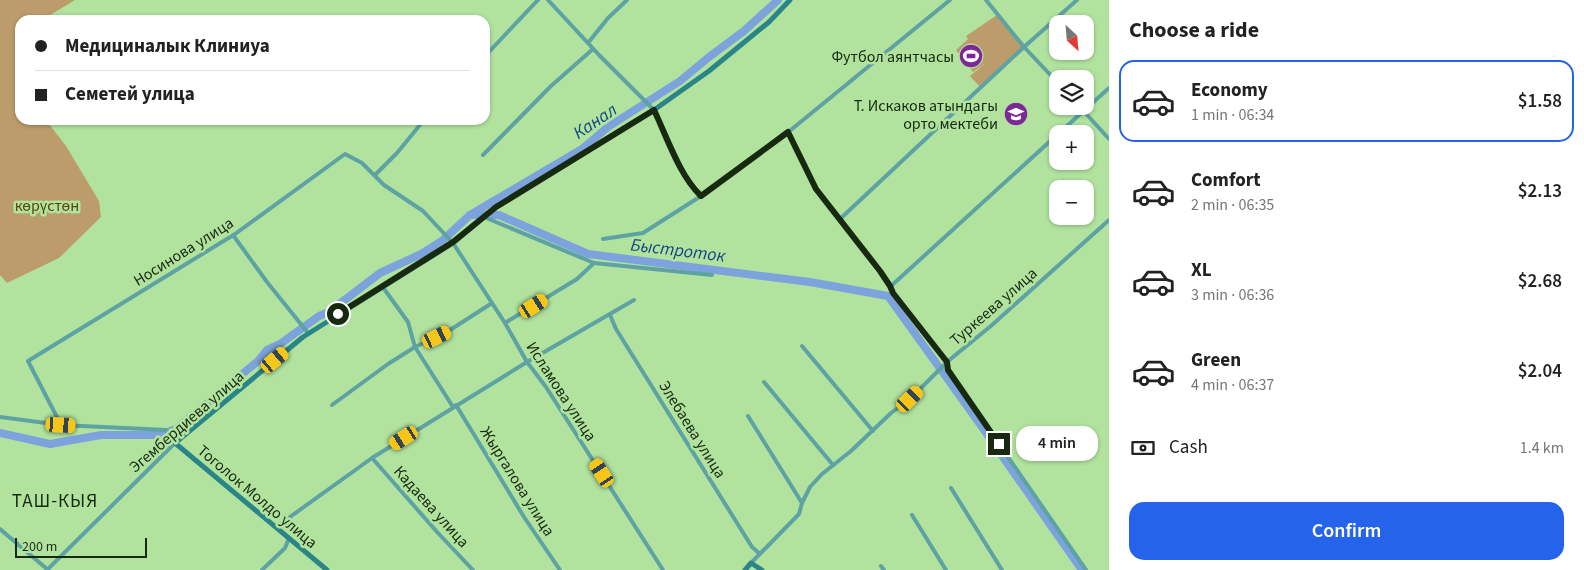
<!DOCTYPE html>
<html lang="en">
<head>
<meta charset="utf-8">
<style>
  :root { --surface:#fff; --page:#f2f2f2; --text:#222; --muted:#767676; --line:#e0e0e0; --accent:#2563eb }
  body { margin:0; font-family:"Source Sans 3",sans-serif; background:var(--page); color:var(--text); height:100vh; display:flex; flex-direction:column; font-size:19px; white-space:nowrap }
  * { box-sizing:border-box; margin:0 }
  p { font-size:16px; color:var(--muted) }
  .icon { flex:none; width:28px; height:28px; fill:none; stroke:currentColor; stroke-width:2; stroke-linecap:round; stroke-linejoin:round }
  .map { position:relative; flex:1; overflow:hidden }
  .details { display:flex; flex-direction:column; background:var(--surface); width:475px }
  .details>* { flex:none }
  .banner { position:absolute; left:15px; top:15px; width:475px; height:110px; border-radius:15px; box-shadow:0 1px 4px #0004; display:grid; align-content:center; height:110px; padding:0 20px; background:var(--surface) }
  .needle { width:32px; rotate:154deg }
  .controls { position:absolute; left:1049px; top:15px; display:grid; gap:10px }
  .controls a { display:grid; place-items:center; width:45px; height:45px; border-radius:10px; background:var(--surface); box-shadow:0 1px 4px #0004; font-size:25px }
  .scale { position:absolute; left:15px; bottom:12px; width:132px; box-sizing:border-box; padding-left:5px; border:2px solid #172a10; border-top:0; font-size:14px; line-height:18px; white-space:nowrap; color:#172a10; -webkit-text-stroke:4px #b1e39f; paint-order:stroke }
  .end { position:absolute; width:22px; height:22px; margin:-11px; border:6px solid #172a10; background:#fff; box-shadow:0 0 0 2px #fff }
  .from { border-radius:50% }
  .bubble { position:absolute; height:35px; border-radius:15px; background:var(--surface); box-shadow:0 1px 4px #0004; font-size:16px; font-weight:600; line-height:35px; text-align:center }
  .car { position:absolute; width:15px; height:30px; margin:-15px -8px; border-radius:6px; box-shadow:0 0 4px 1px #0007; background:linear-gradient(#f5c518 24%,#345 0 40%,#f5c518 0 76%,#345 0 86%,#f5c518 0) }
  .banner b { display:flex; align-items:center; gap:18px; height:48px; font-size:19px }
  .banner b+b { border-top:1px solid var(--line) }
  .banner i { width:12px; height:12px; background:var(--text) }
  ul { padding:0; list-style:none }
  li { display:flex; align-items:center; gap:15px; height:82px; margin:0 10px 8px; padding:0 10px; border:2px solid transparent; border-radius:15px }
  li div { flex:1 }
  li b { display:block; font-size:19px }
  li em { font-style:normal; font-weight:600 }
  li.active { border-color:var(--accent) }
  li>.icon { width:45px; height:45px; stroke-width:1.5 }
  h2 { padding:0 20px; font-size:22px; line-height:60px }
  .pay { display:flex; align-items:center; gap:12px; height:55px; padding:0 20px; font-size:19px }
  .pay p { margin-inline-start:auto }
  .cta { display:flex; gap:10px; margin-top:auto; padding:10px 20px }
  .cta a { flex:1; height:58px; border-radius:15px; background:var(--accent); color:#fff; font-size:20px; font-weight:600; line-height:58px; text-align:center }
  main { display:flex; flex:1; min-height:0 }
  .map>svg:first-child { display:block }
  .green { fill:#bc9c6b }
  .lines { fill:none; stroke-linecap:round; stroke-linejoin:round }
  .river { stroke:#7ca3dc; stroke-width:8 }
  .street { stroke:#5ea2a3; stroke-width:4 }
  .secondary { stroke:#298587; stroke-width:5 }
  .route { stroke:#172a10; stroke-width:6 }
  .labels { text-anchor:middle; stroke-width:5; stroke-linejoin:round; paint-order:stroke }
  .poi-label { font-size:16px; fill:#172a10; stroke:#b1e39f; text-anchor:end }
  .park-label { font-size:16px; fill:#5d4210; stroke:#b1e39f }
  .street-label { font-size:16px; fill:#172a10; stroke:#b1e39f }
  .water-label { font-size:18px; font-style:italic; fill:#144588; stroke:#b1e39f }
  .quarter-label { font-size:19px; letter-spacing:1px; fill:#172a10; stroke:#b1e39f }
</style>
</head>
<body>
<main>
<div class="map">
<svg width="1109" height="570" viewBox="0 0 1109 570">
  <rect width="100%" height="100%" fill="#b1e39f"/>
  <!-- green -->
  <g class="green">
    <path d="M0,0H75L42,20H20V120H46L66,146L99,201L101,217L59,258L7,283L0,275Z"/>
    <path d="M997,15L1023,46L980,87L970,76L987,62L973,72L956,50L968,39L966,36Z"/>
  </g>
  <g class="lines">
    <!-- river -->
    <g class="river">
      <path d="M470,215H499L588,254L810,282L888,296L982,427L1082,570"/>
      <path d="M0,433L50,444L101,435H159L176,429L258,361L267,350L280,344L319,316L329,312L380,273L421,254L443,240L470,215L582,149L608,127L680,81L709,57L744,31L778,0"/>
    </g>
    <!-- street -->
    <g class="street">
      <path d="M548,0L599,55L654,110L686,177L701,196"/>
      <path d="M986,0L1024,47L1058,83"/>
      <path d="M588,43L608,18L627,0"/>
      <path d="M485,56L538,0"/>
      <path d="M1079,106L1109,139"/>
      <path d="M788,132L816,189L880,271L891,286L893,293L947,362L948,370L1086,570"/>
      <path d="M1058,134L1109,88"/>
      <path d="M483,155L551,86L593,49"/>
      <path d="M375,175L397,153L424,120"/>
      <path d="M484,217L594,263L712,275"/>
      <path d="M840,219L1024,47L1077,0"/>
      <path d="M233,235L267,282L308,333"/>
      <path d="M603,239L643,233L701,196L792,129L950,0"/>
      <path d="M382,286L408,322L415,347L453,407"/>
      <path d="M891,286L1058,134"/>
      <path d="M610,315L616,329L752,547L760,554"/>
      <path d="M505,323L577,279L594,263"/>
      <path d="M802,346L873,431"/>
      <path d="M764,382L833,465"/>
      <path d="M332,405L388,364L415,347L447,332L492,303"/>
      <path d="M456,405L524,517L560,570"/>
      <path d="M748,416L802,503"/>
      <path d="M0,417L61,425L166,430L175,443L47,570"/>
      <path d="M61,425L28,361L235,234L345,154L362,163L384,185L423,211L453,243L505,323L527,362L546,387L663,570"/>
      <path d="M372,458L438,533L473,570"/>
      <path d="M951,488L1002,570"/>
      <path d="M912,515L946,570"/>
      <path d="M276,527L372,458L527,362L634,300"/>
      <path d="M0,529L47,569"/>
      <path d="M751,563L799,514L802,503L810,487L822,474L851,451L891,413L910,399L947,362L992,325L1109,220"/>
      <path d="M881,566L884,570"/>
      <path d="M262,570L285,548L289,538"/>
    </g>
    <!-- secondary -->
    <g class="secondary">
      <path d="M327,570L175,443L303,337L453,243L496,207L654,110L709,71L769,22L790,0"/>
      <path d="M745,570L751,563L762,570"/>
    </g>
  </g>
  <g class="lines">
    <!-- route -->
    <path class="route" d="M338,314L453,242L496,207L654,110C667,137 679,175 701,196L788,132L816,189L880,271L890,286L893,293L947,362L948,370L999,444"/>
  </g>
  <!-- icons -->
  <defs>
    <g id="stadium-disc" transform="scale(1.25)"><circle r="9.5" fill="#7e2897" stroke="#b1e39f"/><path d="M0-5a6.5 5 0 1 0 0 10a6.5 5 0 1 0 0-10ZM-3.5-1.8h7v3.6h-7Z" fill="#fff"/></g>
    <g id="school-disc" transform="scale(1.25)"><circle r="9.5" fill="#7e2897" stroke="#b1e39f"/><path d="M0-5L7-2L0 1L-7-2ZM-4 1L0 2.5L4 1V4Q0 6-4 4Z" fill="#fff"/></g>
  </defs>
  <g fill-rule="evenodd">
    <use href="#stadium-disc" x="971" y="56"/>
    <use href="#school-disc" x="1016" y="114"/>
  </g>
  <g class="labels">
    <!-- poi labels -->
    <g class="poi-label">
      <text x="954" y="62">Футбол аянтчасы</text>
      <text x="998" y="111">Т. Искаков атындагы<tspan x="998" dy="18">орто мектеби</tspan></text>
    </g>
    <!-- park labels -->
    <g class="park-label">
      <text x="47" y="211">көрүстөн</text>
    </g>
    <!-- street labels -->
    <g class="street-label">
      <text transform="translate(183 251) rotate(-32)" y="6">Носинова улица</text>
      <text transform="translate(993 306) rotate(-41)" y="6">Туркеева улица</text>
      <text transform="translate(562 391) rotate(57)" y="6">Исламова улица</text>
      <text transform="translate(186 421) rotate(-41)" y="6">Эгембердиева улица</text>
      <text transform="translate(693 429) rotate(58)" y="6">Элебаева улица</text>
      <text transform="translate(518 481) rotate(58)" y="6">Жыргалова улица</text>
      <text transform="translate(258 496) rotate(40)" y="6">Тоголок Молдо улица</text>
      <text transform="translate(432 506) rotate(48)" y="6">Кадаева улица</text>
    </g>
    <!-- water labels -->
    <g class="water-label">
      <text transform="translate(595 121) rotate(-34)" y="6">Канал</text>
      <text transform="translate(678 250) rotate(7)" y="6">Быстроток</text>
    </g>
    <!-- quarter labels -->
    <g class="quarter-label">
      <text x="55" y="507">ТАШ-КЫЯ</text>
    </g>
  </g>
</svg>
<div class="controls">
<a><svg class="needle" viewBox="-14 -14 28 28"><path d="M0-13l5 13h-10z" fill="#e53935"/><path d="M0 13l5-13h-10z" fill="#767676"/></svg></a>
<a><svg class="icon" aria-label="layers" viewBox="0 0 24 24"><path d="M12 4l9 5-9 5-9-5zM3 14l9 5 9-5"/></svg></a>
<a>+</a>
<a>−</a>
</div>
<div class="scale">200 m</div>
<i class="end from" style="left:338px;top:314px"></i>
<i class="end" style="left:999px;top:444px"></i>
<div class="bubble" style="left:1016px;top:426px;width:82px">4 min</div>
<i class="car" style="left:534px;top:306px;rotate:58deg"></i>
<i class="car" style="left:437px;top:337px;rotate:64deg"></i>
<i class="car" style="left:275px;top:360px;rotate:50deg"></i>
<i class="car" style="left:910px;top:399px;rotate:46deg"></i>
<i class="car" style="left:61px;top:425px;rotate:93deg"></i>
<i class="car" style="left:404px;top:438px;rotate:238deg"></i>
<i class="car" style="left:602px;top:473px;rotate:327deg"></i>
<div class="banner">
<b><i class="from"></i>Медициналык Клиниуа</b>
<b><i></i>Семетей улица</b>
</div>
</div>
<section class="details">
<h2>Choose a ride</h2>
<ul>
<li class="active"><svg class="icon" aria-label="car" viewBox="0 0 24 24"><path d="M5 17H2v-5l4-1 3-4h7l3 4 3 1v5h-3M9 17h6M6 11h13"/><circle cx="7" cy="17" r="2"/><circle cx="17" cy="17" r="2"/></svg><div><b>Economy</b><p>1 min · 06:34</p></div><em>$1.58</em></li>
<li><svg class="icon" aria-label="car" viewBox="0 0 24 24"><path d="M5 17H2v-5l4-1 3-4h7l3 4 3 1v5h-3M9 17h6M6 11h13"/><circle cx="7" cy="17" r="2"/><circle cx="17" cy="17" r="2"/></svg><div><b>Comfort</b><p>2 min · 06:35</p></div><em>$2.13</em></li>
<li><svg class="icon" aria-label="car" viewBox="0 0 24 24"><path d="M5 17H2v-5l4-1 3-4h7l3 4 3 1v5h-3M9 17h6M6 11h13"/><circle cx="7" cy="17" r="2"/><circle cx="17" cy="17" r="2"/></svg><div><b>XL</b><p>3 min · 06:36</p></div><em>$2.68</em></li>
<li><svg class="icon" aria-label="car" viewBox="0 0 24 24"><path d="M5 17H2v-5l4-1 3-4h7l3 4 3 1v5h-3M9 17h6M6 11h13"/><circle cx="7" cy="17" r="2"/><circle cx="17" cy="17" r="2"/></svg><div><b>Green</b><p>4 min · 06:37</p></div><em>$2.04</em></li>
</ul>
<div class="pay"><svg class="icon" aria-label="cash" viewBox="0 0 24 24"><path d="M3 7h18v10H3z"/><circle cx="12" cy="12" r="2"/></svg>Cash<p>1.4 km</p></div>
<div class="cta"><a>Confirm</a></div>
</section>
</main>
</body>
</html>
